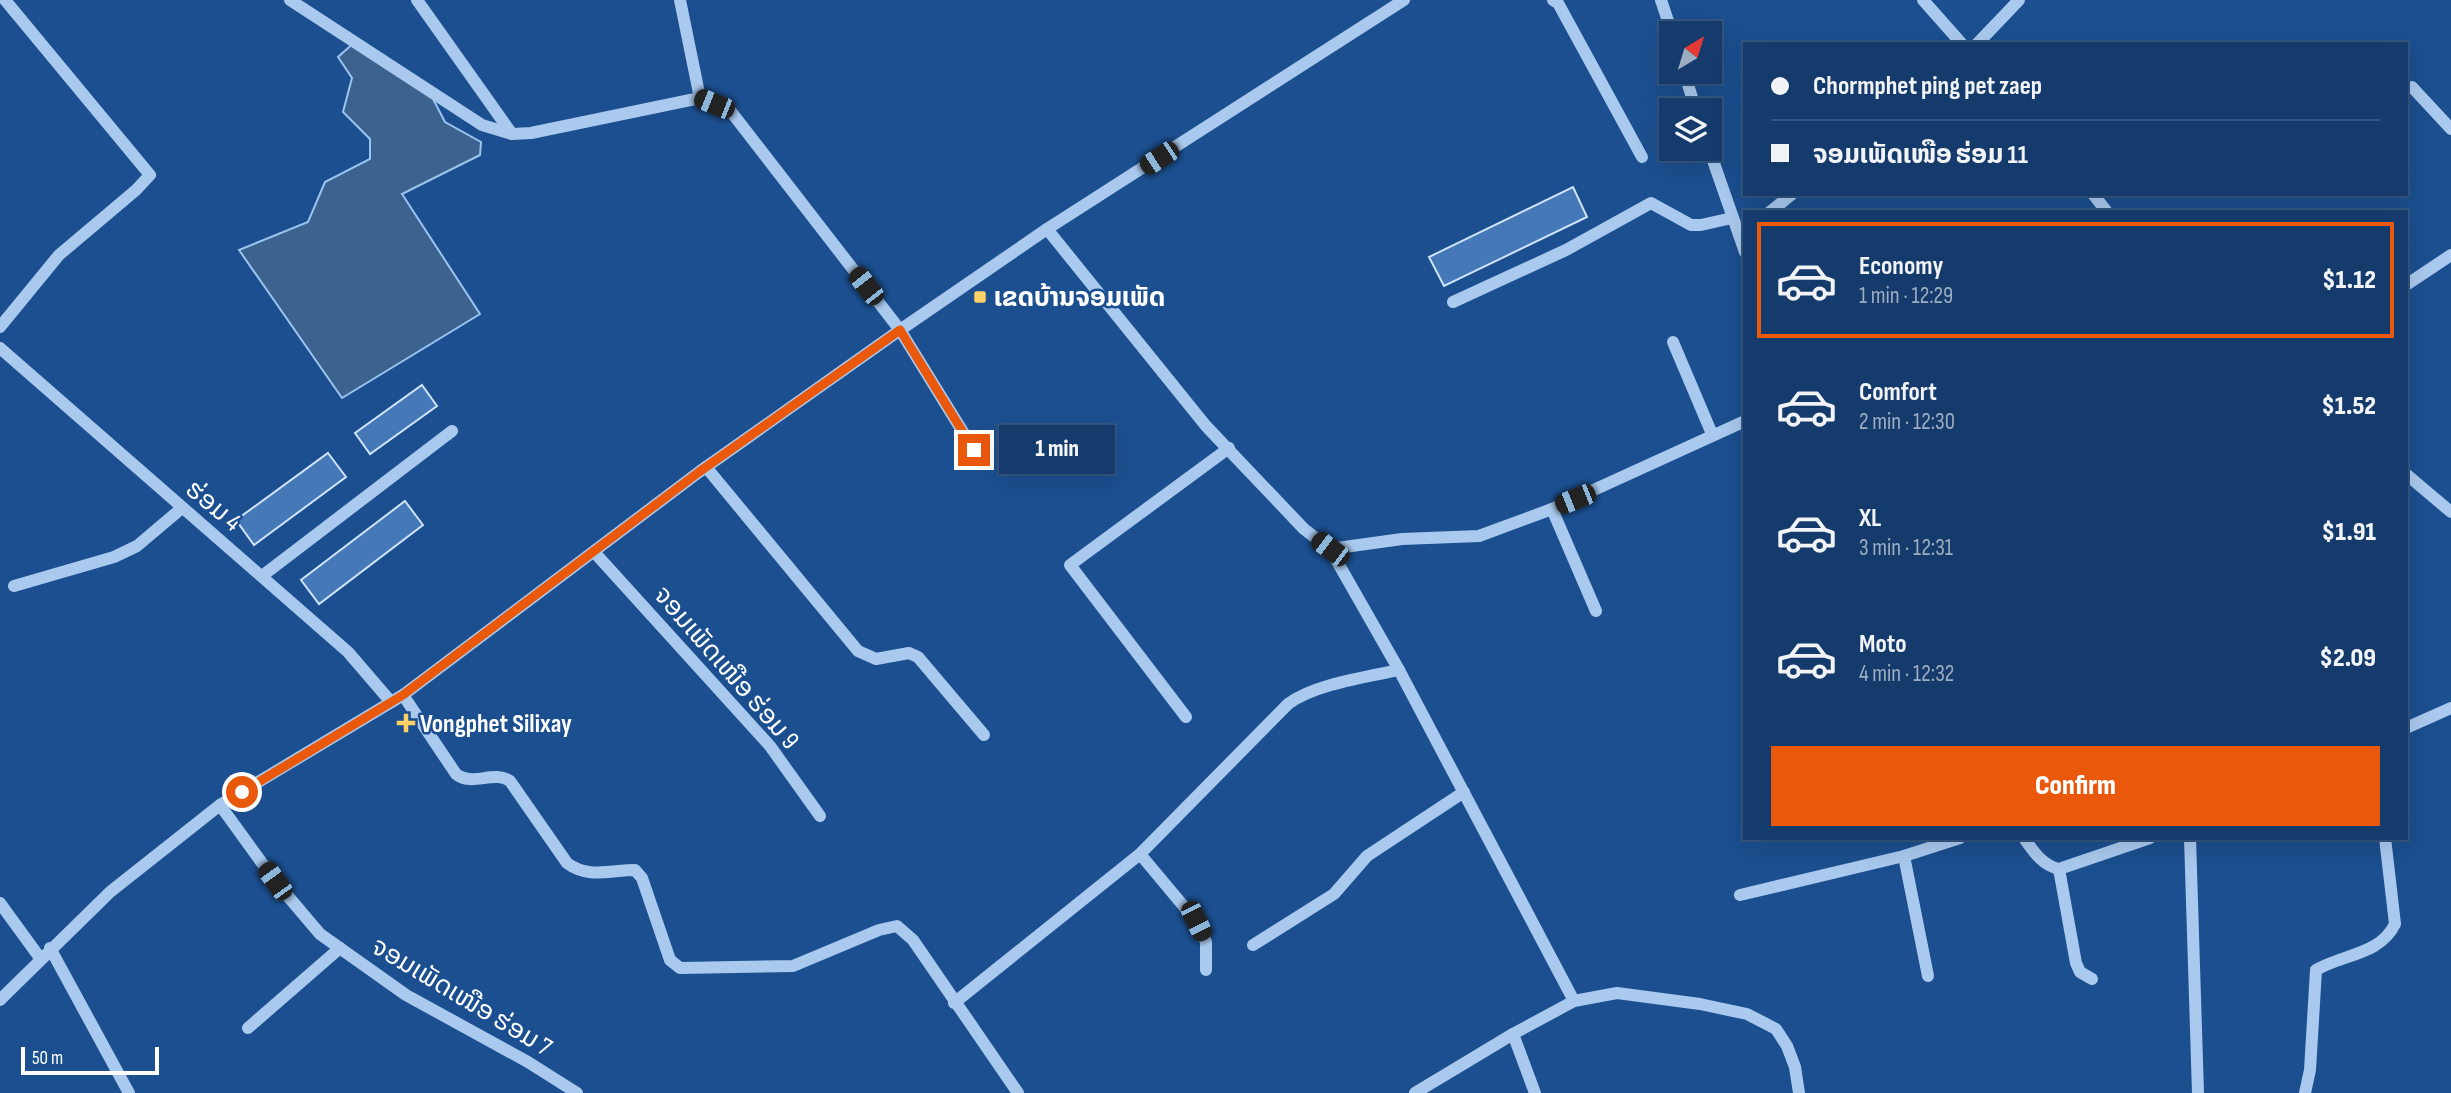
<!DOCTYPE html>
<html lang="en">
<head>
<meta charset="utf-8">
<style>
  :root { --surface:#143b6b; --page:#1d4271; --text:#f1f3f6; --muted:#9dadc1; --line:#33557e; --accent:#ea580c }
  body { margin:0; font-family:"Sofia Sans Condensed","Noto Sans Lao",sans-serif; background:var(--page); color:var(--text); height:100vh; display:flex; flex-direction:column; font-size:26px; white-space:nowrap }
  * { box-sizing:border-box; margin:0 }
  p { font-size:23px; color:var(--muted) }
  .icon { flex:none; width:38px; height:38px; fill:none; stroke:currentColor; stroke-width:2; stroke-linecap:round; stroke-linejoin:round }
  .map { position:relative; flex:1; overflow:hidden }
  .panel { position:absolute; left:1743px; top:210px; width:665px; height:630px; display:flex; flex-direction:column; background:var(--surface); border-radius:0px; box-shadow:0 7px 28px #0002,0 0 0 2px var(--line) }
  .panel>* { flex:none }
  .banner { position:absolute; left:1743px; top:42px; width:665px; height:154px; border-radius:0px; box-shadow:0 7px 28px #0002,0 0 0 2px var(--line); display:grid; align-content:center; height:154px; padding:0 28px; background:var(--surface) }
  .needle { width:46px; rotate:38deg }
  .controls { position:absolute; left:1659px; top:21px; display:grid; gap:14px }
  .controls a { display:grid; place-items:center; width:63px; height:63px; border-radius:0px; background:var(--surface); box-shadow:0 7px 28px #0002,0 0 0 2px var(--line); font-size:35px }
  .scale { position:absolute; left:21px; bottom:18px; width:138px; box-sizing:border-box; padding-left:7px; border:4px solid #fff; border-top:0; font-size:19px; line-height:24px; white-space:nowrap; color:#fff; -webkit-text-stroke:5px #1b4f8f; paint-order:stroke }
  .end { position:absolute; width:32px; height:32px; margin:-16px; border:9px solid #ea580c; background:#fff; box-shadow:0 0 0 4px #fff }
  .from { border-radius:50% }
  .bubble { position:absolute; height:49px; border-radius:0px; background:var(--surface); box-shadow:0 7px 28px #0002,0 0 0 2px var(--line); font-size:23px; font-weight:800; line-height:49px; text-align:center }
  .car { position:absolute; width:21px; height:42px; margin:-21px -10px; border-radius:9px; box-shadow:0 0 5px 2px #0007; background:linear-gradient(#222 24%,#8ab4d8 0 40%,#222 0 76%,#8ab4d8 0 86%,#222 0) }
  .banner b { display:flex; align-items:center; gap:24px; height:66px; font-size:26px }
  .banner b+b { border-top:2px solid var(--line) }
  .banner i { width:18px; height:18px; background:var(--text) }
  ul { padding:12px 0 0; list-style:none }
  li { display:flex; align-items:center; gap:21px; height:116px; margin:0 14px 10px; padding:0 14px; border:4px solid transparent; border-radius:0px }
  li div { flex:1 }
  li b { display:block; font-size:26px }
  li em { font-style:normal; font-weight:800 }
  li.selected { border-color:var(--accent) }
  li>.icon { width:63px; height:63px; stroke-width:1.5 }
  .cta { display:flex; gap:14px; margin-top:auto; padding:14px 28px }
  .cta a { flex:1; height:80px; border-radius:0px; background:var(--accent); color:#fff; font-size:28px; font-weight:800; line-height:80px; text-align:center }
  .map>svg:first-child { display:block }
  .water { fill:#3c6290; stroke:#9cc4f0; stroke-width:2 }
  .building { fill:#4478b7; stroke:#cfe3fa; stroke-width:2 }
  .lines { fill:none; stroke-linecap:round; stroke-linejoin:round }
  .minor { stroke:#a9c9ee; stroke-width:12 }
  .route { stroke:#ea580c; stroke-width:9 }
  .poi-dot { fill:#ffd166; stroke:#1b4f8f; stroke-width:2.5 }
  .labels { text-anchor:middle; stroke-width:5; stroke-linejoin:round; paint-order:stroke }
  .poi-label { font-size:26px; font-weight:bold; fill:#fff; stroke:#1b4f8f; text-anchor:start }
  .street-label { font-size:26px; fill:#fff; stroke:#1b4f8f }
</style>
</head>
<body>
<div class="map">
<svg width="2451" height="1093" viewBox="0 0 2451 1093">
  <rect width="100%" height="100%" fill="#1b4f8f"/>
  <!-- water -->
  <path class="water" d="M357,40L432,97L445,122L481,142L480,155L402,194L480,314L342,398L239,250L308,222L325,182L370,159V139L343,112L352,78L338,57Z"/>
  <!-- building -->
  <g class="building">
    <path d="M1573,187L1587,217L1444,286L1429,257Z"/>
    <path d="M422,385L437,406L370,454L355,433Z"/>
    <path d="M328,453L346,477L254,545L236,520Z"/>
    <path d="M405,501L423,525L319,604L301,580Z"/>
  </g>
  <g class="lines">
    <!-- minor -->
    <g class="minor">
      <path d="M290,0L482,125L512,134L531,133L700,98"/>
      <path d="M417,0L512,134"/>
      <path d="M680,0L700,98L729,109L900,330L974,450"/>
      <path d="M1553,0L1558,3L1642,157"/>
      <path d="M1661,0L1672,33"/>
      <path d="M1923,0L1962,44"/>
      <path d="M1977,44L2019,0"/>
      <path d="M1684,72L1696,110"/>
      <path d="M2412,87L2451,129"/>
      <path d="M1709,149L1745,252"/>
      <path d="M2093,194L2107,212"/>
      <path d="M1770,212L1792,194"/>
      <path d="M1047,229L1206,426L1304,529L1330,549L1399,670L1574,1001"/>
      <path d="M2406,285L2451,255"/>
      <path d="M1453,302L1566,250L1651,203L1691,225H1701L1732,218"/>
      <path d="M0,327L59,255L136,190L150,175L5,0"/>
      <path d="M1673,342L1712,434"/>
      <path d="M0,348L348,652L391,702"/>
      <path d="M706,467L858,651L876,659L909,653L918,657L984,735"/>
      <path d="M2406,474L2451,512"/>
      <path d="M1330,549L1402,539L1479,536L1552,509"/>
      <path d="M595,553L770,746L820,816"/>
      <path d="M262,576L452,431"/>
      <path d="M14,586L114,557L137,546L182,508"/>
      <path d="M1596,611L1552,509L1745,421"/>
      <path d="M403,695L456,774C472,787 494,770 510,781L567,863C588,879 611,870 635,870L642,878L670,960L680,968L793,966L879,930L897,926L913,940L1018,1093"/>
      <path d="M1186,717L1070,565L1229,448"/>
      <path d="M2406,728L2451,708"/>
      <path d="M220,805L275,881L320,934L406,995L528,1062L577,1093"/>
      <path d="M2024,838C2034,852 2042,865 2059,869L2150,838"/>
      <path d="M2190,838L2198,1093"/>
      <path d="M1140,854L1196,921L1206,942V970"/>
      <path d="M1904,856L1928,976"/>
      <path d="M2059,869L2076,963L2080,972L2092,979"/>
      <path d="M1740,895L1904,856L1960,838"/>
      <path d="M0,903L40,958"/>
      <path d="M1253,945L1334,894L1367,856L1464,792"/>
      <path d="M50,948L129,1093"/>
      <path d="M0,1000L110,892L220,805L403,695L699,472L900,330L1047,229L1404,0"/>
      <path d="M954,1003L1140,854L1288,704C1315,684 1367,677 1399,670"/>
      <path d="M248,1028L340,948"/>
      <path d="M1415,1093L1513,1034"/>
      <path d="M1535,1093L1513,1034L1574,1001L1617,993L1700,1004L1747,1014L1776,1029L1787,1046L1795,1067L1799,1093"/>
      <path d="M2305,1093L2310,1070L2316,970C2343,954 2380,955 2395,924L2385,838"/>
    </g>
  </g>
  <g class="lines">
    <!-- route -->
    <path class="route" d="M242,792L403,695L699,472L900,330L974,450"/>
  </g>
  <!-- markers -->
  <g class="poi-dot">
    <rect x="973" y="290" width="14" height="14" rx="3.5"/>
    <path d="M402.5 712.5h7v7h7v7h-7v7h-7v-7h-7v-7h7z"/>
  </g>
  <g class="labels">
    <!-- poi labels -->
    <g class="poi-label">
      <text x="994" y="306">ເຂດບ້ານຈອມເພັດ</text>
      <text x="420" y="732">Vongphet Silixay</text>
    </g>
    <!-- street labels -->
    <g class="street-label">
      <text transform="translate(214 505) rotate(40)" y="9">ຮ່ອມ 4</text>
      <text transform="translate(727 667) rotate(49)" y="9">ຈອມເພັດເໜືອ ຮ່ອມ 9</text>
      <text transform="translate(462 996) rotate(31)" y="9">ຈອມເພັດເໜືອ ຮ່ອມ 7</text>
    </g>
  </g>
</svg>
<div class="controls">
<a><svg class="needle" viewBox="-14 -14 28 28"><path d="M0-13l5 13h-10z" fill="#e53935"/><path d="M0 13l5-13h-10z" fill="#9dadc1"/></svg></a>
<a><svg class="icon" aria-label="layers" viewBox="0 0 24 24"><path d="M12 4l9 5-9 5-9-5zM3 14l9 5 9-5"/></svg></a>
</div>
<div class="scale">50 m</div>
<i class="end from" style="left:242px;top:792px"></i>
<i class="end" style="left:974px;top:450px"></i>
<div class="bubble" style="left:999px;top:425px;width:116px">1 min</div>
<i class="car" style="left:714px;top:104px;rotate:292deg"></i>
<i class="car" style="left:1159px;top:158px;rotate:237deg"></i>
<i class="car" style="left:866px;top:286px;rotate:322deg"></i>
<i class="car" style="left:1575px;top:499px;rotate:248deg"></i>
<i class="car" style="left:1330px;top:549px;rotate:307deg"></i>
<i class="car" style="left:275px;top:881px;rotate:324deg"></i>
<i class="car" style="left:1196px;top:921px;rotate:154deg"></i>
<div class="banner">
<b><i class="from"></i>Chormphet ping pet zaep</b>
<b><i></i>ຈອມເພັດເໜືອ ຮ່ອມ 11</b>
</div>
<section class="panel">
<ul>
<li class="selected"><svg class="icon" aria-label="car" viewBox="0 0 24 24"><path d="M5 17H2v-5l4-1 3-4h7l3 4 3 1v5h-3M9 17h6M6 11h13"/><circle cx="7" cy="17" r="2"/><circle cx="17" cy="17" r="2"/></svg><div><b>Economy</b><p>1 min · 12:29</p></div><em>$1.12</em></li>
<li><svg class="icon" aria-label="car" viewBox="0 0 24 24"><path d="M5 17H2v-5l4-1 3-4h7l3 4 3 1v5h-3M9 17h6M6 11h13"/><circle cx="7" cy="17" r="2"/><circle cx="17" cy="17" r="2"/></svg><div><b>Comfort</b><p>2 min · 12:30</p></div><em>$1.52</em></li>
<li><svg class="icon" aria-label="car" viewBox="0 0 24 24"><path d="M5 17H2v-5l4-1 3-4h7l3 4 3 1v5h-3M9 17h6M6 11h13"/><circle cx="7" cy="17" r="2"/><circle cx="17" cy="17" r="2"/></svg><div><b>XL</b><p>3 min · 12:31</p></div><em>$1.91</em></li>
<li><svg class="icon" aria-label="car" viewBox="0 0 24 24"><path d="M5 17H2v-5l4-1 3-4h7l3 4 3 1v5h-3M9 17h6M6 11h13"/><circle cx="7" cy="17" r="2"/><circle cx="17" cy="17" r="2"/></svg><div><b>Moto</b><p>4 min · 12:32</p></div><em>$2.09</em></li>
</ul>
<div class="cta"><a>Confirm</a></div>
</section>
</div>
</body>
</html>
